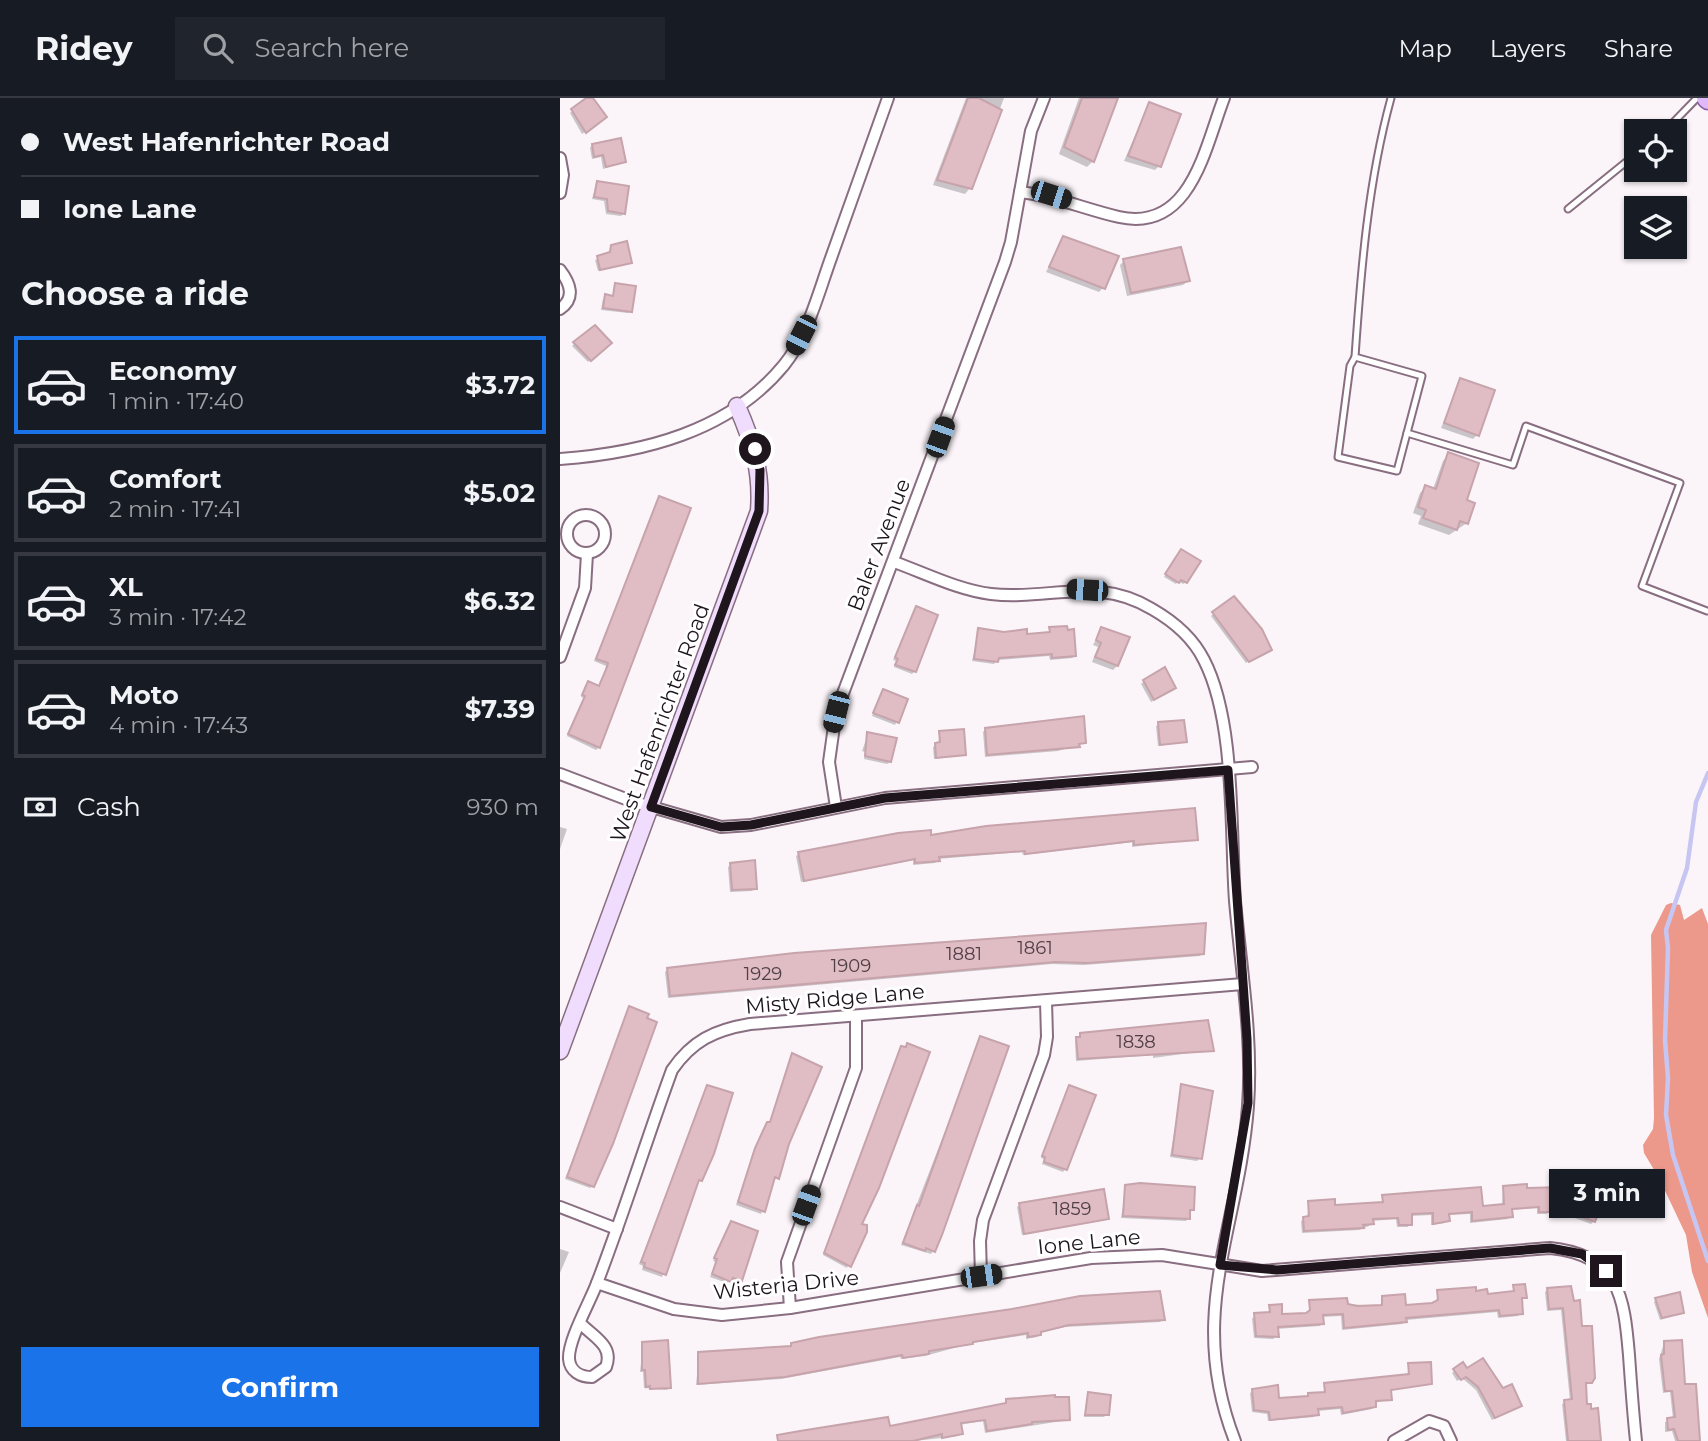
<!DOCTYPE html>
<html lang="en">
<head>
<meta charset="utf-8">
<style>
  :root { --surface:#171b24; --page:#20242c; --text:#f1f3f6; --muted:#9ea1a6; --line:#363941; --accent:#1a73e8 }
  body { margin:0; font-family:Montserrat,sans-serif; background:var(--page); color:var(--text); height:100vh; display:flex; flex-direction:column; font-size:26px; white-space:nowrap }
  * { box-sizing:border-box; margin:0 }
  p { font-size:23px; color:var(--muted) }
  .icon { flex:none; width:38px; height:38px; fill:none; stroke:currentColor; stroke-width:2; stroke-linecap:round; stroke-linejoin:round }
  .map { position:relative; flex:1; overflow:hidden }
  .side { display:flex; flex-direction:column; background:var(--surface); width:560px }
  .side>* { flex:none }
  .guide { display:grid; align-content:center; height:154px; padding:0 21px; background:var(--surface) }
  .buttons { position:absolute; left:1064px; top:21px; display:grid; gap:14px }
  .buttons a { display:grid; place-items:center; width:63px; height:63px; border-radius:0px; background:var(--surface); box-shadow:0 2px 5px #0004; font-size:35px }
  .end { position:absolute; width:32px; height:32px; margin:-16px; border:9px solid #1f151c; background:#fff; box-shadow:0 0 0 4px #fff }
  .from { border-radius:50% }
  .bubble { position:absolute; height:49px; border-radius:0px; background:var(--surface); box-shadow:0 2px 5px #0004; font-size:23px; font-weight:700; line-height:49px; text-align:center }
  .car { position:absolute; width:21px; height:42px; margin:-21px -10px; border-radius:9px; box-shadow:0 0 5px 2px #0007; background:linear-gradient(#222 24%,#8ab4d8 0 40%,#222 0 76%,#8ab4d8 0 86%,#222 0) }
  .guide b { display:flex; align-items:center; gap:24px; height:66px; font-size:26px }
  .guide b+b { border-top:2px solid var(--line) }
  .guide i { width:18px; height:18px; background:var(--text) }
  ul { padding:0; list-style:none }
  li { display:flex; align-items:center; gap:21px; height:98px; margin:0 14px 10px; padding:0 7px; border:4px solid var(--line); border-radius:0px }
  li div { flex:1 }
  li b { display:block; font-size:26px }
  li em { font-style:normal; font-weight:700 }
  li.on { border-color:var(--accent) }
  li>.icon { width:63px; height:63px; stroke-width:1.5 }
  h2 { padding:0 21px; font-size:32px; line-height:84px }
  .pay { display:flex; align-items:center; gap:18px; height:77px; padding:0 21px; font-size:26px }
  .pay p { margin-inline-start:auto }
  .cta { display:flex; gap:14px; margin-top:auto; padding:14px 21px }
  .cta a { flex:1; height:80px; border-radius:0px; background:var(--accent); color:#fff; font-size:28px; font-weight:700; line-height:80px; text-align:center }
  header { display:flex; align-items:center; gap:42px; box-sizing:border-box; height:98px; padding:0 35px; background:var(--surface); border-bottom:2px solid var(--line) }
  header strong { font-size:33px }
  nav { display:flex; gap:38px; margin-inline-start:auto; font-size:24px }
  .search { width:490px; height:63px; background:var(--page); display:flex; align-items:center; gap:18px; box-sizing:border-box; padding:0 24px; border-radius:0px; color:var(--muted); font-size:26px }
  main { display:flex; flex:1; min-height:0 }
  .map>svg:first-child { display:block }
  .forest { fill:#ec988a }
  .shadow { fill:#0003 }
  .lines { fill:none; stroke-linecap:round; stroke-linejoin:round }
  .stream { stroke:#c7c6f3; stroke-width:4.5 }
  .building { fill:#e0bcc4; stroke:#c7a4ac; stroke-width:2 }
  .lane-casing { stroke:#886e80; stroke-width:9 }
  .street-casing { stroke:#886e80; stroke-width:14 }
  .secondary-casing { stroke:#886e80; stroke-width:19 }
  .primary-casing { stroke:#8f61a8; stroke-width:21 }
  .lane { stroke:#fff; stroke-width:5 }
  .street { stroke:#fff; stroke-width:10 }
  .secondary { stroke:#f0dcfc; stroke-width:16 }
  .primary { stroke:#e0b9f8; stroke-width:18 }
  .route { stroke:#1f151c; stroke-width:9 }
  .labels { text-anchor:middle; stroke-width:6; stroke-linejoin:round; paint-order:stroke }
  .number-label { font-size:18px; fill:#4f3f46 }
  .street-label { font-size:21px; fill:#1f151c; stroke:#fff }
</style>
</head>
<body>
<header>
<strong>Ridey</strong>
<div class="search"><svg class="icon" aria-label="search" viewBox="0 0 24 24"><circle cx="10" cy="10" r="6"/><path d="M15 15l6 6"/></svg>Search here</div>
<nav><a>Map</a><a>Layers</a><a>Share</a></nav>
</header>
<main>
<section class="side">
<div class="guide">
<b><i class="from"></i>West Hafenrichter Road</b>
<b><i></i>Ione Lane</b>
</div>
<h2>Choose a ride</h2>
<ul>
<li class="on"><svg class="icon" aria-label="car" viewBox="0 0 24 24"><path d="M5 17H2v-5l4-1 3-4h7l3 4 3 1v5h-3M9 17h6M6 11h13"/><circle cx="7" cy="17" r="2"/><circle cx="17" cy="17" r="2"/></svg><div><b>Economy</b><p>1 min · 17:40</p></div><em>$3.72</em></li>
<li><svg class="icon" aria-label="car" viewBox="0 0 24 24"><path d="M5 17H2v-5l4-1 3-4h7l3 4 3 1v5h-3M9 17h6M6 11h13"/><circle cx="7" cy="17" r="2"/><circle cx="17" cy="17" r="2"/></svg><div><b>Comfort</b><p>2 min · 17:41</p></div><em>$5.02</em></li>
<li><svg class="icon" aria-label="car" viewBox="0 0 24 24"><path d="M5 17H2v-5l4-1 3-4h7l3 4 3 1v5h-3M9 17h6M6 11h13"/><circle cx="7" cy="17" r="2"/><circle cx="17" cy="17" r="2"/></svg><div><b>XL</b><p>3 min · 17:42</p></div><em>$6.32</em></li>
<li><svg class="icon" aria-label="car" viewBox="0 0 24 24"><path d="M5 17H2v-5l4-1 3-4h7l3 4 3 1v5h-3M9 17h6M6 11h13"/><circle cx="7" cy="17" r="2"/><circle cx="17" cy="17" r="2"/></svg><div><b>Moto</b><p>4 min · 17:43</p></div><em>$7.39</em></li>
</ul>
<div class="pay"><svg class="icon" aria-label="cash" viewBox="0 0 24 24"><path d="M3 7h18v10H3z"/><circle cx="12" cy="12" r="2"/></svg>Cash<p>930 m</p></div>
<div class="cta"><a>Confirm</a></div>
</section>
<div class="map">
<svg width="1148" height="1343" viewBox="0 0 1148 1343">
  <rect width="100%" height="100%" fill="#fbf5f9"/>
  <!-- forest -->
  <path class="forest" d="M1111,805L1120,807L1124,822L1142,810L1148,826V1220L1132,1174L1126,1137L1099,1080L1084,1055L1083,1047L1093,1031L1094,1020L1091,837L1106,807Z"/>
  <!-- shadow -->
  <g class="shadow">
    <path d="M30,0L42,21L22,36L10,15Z"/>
    <path d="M406,0H444L410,90L405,96L373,87Z"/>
    <path d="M519,0H556L533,63L527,69L499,56Z"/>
    <path d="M589,6L599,68L595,72L564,63Z"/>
    <path d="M32,47L64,64L43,71L41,59L32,61L30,50Z"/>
    <path d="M37,85L64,115L61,118L46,116L44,103L32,101Z"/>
    <path d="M504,140L543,190L539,194L486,174Z"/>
    <path d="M51,148L70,165L38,173L35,162L48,157Z"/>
    <path d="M564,163L628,183L623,187L567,198L560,167Z"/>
    <path d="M56,187L71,213L68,215L41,212L43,201L52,199Z"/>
    <path d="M15,245H49L28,264L12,248Z"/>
    <path d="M901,282L917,337L913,341L881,330Z"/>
    <path d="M889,356L904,403L907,425L889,437L858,426L861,418L853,415L860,395L866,389L873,391L883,363Z"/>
    <path d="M100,400L39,649L36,652L7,638L24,600L21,599L25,588L28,585L38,589L45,573L46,568L34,563Z"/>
    <path d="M619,455L626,484L623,486L618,483L616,486L604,479Z"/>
    <path d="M674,500L709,552L686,565L651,518Z"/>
    <path d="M356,510L355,573L352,576L334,569L336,563L333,562Z"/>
    <path d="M490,531L515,558L512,560L490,562L489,558L437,562L434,566L412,563L419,532L466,538L488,536Z"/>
    <path d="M542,531L557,568L553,572L532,564L538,549L533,547Z"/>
    <path d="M584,583L611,592L591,604L581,586Z"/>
    <path d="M323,593L346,602L335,627L312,618Z"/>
    <path d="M599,626L625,644L598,648L596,628Z"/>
    <path d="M425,632L524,645L498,653L425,659L423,634Z"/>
    <path d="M380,635L405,657L374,661L373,649L378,646Z"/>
    <path d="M308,636L330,664L327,666L304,661L305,654L302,653Z"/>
    <path d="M0,729L7,731L0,751Z"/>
    <path d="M369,739L636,741L572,749V744L463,757L462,754L378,761L375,765L353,767V762L241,784L236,758L239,756Z"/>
    <path d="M171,767L195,790L192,793L170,794L168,769Z"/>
    <path d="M642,855L640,858L524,867L492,866L108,900L105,874L108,871Z"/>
    <path d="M70,911L33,1088L30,1090L5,1081Z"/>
    <path d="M421,940L373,1153L371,1156L341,1147Z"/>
    <path d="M517,940L652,952L593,960V957L516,963L515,943Z"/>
    <path d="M341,950L300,1127L287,1170L263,1157Z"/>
    <path d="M233,957L227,1045L217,1080L213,1082L201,1116L176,1107L193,1054L209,1026Z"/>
    <path d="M622,987L640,1060L637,1063L610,1059Z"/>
    <path d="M148,989L141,1082L137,1084L102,1179L82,1172L83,1168L79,1166Z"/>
    <path d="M509,989L505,1071L503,1074L482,1066L484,1061L481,1060Z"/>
    <path d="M1035,1087L1034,1123L1031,1126L1012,1119L1021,1092L1024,1090L1031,1092Z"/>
    <path d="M566,1089L632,1112L626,1123L561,1120Z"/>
    <path d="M943,1090L1001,1112L999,1114L990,1111L987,1116H977V1110L950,1112L948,1121L910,1125V1116L888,1117L885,1125L871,1127V1117L850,1118L848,1129H837L836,1121L812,1123L809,1128L799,1132L742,1135L741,1123L747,1120L749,1105L774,1109L821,1106L823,1098L921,1110L942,1108Z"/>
    <path d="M460,1107L548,1121L462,1137L457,1109Z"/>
    <path d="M171,1125L181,1182L178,1185L170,1182L167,1185L150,1179L156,1164L153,1163Z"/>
    <path d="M0,1151L9,1154L0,1175Z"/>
    <path d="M954,1189L965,1199L960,1202L958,1218L938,1220L937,1214L846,1222L842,1226L782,1232L781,1218L762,1219L760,1228L716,1231L714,1241L694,1240L692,1220L708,1216L710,1208L721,1218L748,1216L750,1204L820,1208L823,1199L844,1209L876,1205L878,1194L926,1197L952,1195Z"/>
    <path d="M988,1191L1020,1230L1031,1284L1024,1287L1026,1308L1039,1343H1006L1002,1306L1010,1303L1001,1212L987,1213L985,1194Z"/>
    <path d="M598,1195L603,1221L600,1224L505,1229L479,1235L477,1239L466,1241V1237L412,1245L365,1258L341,1261L340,1259L221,1281L136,1287L139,1256L229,1250L259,1240L546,1196Z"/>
    <path d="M1096,1201L1122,1215L1100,1222L1094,1204Z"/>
    <path d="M1104,1245L1124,1288L1139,1343H1115L1112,1333L1105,1334V1324L1113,1321L1110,1294L1103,1295L1099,1261Z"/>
    <path d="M83,1246L109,1289L107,1292L84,1290L83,1274H80Z"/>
    <path d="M849,1267L870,1285L829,1293L830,1301L814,1305L812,1311L781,1317L780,1311L757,1313L754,1319L708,1323L707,1316L692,1314L690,1295L693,1293L717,1302L745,1300L763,1296L765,1287L847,1278Z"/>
    <path d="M902,1267L957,1310L932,1322L916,1292L902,1280L897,1283L892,1275Z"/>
    <path d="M529,1296L547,1316L544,1319H524Z"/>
    <path d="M446,1302L508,1322L425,1335L423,1323L399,1327L398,1338L355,1343H225L328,1330L444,1307Z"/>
  </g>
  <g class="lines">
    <!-- stream -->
    <path class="stream" d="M1148,675L1136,704L1127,770L1106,832L1108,850L1105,942L1108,980L1106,1017L1113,1057L1148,1163"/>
  </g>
  <!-- building -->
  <g class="building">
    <path d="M26,0H33L47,19L26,35L11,11Z"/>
    <path d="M408,0H419L442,12L412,91L377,82Z"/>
    <path d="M522,0H558L534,64L504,49Z"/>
    <path d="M589,4L621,16L601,69L568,58Z"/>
    <path d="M61,40L66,64L46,69L43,57L34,59L32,46Z"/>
    <path d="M37,83L69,88L65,116L48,113L47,101L34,99Z"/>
    <path d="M503,138L559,158L545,191L489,169Z"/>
    <path d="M67,143L72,165L40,172L37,158L50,154L51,147Z"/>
    <path d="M621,149L630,183L571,195L563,161Z"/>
    <path d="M55,185L76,188L72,214L43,210L45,196L53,198Z"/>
    <path d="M35,227L52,245L31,263L13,244Z"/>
    <path d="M900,280L935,292L919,338L884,325Z"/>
    <path d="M888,354L919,365L907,402L915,405L908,426L900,423L897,432L863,420L866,412L858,409L865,387L876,391Z"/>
    <path d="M99,398L131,410L40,650L8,636L25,598L22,597L28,583L39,588L47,569L48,565L36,561Z"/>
    <path d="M621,451L641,463L627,485L621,482L619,485L605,476Z"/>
    <path d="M674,498L702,531L712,552L689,564L652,514Z"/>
    <path d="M356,508L378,517L356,574L335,567L338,561L335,559Z"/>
    <path d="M507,528L508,532L514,531L516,558L492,560V556L439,560L438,564L414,561L418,530L444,534L467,531V536L490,534L489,529Z"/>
    <path d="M541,529L570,539L558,568L535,559L541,545L536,542Z"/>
    <path d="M605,569L616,590L594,602L583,582Z"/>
    <path d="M323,591L348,601L339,625L313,615Z"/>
    <path d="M524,618L526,645L519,646L520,649L427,657L425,630Z"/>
    <path d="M624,622L627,644L600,647L598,624Z"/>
    <path d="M404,631L406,657L376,660L375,645L380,644L379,633Z"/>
    <path d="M307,634L337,640L331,664L305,658Z"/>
    <path d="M635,710L638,742L574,747V743L465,756V753L379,759L380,763L355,765V761L244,783L238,754L338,735L371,732V737L426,728Z"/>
    <path d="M195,762L197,791L172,792L170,765Z"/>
    <path d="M646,825L644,856L528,865L495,864L110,898L107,870L234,855Z"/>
    <path d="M69,908L89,916L87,920L97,924L53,1046L34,1089L7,1079Z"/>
    <path d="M648,922L654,953L518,961L516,939H520V935Z"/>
    <path d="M420,938L449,948L382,1137L375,1154L366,1150L365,1153L343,1145L357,1107L359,1108Z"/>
    <path d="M347,945L370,954L319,1090L302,1126L307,1127V1134L291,1169L264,1155L341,948L346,949Z"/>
    <path d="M232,955L262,969L229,1046L219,1081L215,1079L205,1114L178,1104L195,1050L207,1024H210Z"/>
    <path d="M621,986L653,993L642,1061L612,1057Z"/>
    <path d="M147,987L173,995L154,1056L142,1083L139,1082L106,1177L84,1169L85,1165L81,1164Z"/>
    <path d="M509,987L536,997L507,1072L484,1064L485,1059L482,1058Z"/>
    <path d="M580,1085L635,1089L634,1112H630V1121L563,1118L565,1087Z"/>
    <path d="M1034,1085L1045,1089L1043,1094L1046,1095L1035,1124L1014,1116L1024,1088L1032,1091Z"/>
    <path d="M967,1086V1090L1003,1089V1113L991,1108L992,1114H979V1109L952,1111L953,1119L912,1123V1114L889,1116L890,1123L873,1126V1115L852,1116V1127H839L838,1120L813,1121L814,1126L803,1127L804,1130L744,1133L743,1119L749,1118L748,1103L775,1101V1107L823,1104L822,1097L921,1089L923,1108L944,1106L943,1088Z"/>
    <path d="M544,1091L549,1121L464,1136L459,1105Z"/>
    <path d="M171,1123L198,1133L182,1183L173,1180L171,1184L152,1176L157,1161L154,1160Z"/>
    <path d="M965,1186L967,1200H962L963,1216L940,1218L939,1212L846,1220L847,1224L784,1230L783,1216L763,1217L764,1226L718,1229L719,1239L696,1238L694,1215L710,1214L709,1207L722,1206V1216L746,1215L750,1212L749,1202L787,1200L788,1206L797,1208L822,1207V1198L845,1196L846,1207L872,1205L878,1202L877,1192L916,1189V1193L927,1191L928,1196L954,1193L953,1187Z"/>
    <path d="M1011,1188L1014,1203L1020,1202L1022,1228H1032L1035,1280L1032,1285H1026L1027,1306H1031V1311L1038,1310L1041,1343H1008L1004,1302L1012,1301L1003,1210L989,1211L987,1190Z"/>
    <path d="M600,1193L605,1222L509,1227L481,1234V1237L468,1239V1235L413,1244V1246L369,1253V1256L343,1260L342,1257L225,1279L138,1286V1254L231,1248V1245L259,1239L452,1211L520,1198Z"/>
    <path d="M1120,1194L1124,1215L1102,1220L1095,1200Z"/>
    <path d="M108,1242L111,1290L90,1291V1288L86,1289L85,1272H82V1244Z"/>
    <path d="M1122,1242L1125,1286H1136L1140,1343H1118L1114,1331L1108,1332L1107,1320L1115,1319L1112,1293H1105L1101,1257L1104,1256V1243Z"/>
    <path d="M923,1260L943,1290L952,1286L962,1308L935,1320L918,1289L906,1279L901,1282L893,1271L903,1264L907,1270Z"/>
    <path d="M871,1264L872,1286L831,1292L832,1302L816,1303V1309L783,1315L782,1309L758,1311L759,1317L710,1322L709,1314L694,1312L692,1291L718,1287L719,1300L748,1298V1295L765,1294L764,1285L849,1276L848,1265Z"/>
    <path d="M528,1294L551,1297L549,1317H525Z"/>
    <path d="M495,1297V1299H509L510,1322L472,1324V1326L427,1333L425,1322L401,1325L403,1336L382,1340V1336L353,1343H218L217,1337L240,1333L328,1319L330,1328L446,1305V1301Z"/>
  </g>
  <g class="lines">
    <!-- lane casing -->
    <g class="lane-casing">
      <g id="lane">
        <path d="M831,0C808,84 801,172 795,259L862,278L847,335L953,367L966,328L1120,385L1082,488L1147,513"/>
        <path d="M1105,33L1137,0"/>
        <path d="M1008,111L1076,56"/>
        <path d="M795,259L790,268L778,359L837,373L847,335"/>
      </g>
    </g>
    <!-- street casing -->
    <g class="street-casing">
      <g id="street">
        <path d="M0,60L3,77L0,95"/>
        <path d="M460,94C496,98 524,111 559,119C631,135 645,49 664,0"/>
        <path d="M0,172C10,185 16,200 0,211"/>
        <path d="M0,361C82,355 169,334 224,267C248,237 258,196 271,160C290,107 309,53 328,0"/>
        <circle cx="26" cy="436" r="19"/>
        <path d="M334,464C365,475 398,492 431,496C488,503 536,477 592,511C613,523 633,540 644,562C676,624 670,733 675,803C681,871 693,940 688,1008C679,1132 625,1215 675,1343"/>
        <path d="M0,559L25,490L27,456"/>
        <path d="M0,676L71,703L161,729L191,727L325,700L692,669"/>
        <path d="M276,709L269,664L276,614L445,164L451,144L471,33L484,0"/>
        <path d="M0,1109L57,1131"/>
        <path d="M421,1178L420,1143L423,1122L484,957L487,939L486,903"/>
        <path d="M37,1185L114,1211L162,1217L230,1210L531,1160L602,1157L702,1173L990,1150C1059,1157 1064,1198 1069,1257C1071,1286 1073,1314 1076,1343"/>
        <path d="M230,1210L227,1164L296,970V918"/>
        <path d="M21,1226C34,1239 54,1248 46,1269L32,1279C20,1279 10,1273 9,1261C8,1242 30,1204 37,1185C64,1115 86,1043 112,972C132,943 154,932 190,926L683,886"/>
        <path d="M834,1343L869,1323L884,1328L891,1343"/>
      </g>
    </g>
    <!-- secondary casing -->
    <g class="secondary-casing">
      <path id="secondary" d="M0,953L199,413C202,374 193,344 177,308"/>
    </g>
    <!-- primary casing -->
    <g class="primary-casing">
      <path id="primary" d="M1146,0L1148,2"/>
    </g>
    <!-- lane -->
    <use href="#lane" class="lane"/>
    <!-- street -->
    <use href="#street" class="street"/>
    <!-- secondary -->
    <use href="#secondary" class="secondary"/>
    <!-- primary -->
    <use href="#primary" class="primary"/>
  </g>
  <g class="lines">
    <!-- route -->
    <path class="route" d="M195,351L200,372L199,413L91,709L161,729L191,727L325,700L668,672L687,941L688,1005L660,1167L717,1172L990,1150L1022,1156L1046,1173"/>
  </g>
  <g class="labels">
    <!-- number labels -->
    <g class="number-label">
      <text x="475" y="856">1861</text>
      <text x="404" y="862">1881</text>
      <text x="291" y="874">1909</text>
      <text x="203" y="882">1929</text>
      <text x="576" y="950">1838</text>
      <text x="512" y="1117">1859</text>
    </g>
    <!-- street labels -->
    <g class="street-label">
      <text transform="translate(319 447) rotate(-69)" y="7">Baler Avenue</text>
      <text transform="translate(100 625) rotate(-70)" y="7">West Hafenrichter Road</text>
      <text transform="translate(275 901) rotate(-5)" y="7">Misty Ridge Lane</text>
      <text transform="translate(529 1144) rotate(-6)" y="7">Ione Lane</text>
      <text transform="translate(226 1187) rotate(-6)" y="7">Wisteria Drive</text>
    </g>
  </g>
</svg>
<div class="buttons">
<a><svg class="icon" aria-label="locate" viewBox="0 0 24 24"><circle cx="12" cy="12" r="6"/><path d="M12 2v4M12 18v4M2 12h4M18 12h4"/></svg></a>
<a><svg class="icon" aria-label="layers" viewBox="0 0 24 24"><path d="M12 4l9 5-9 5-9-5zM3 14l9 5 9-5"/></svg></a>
</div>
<i class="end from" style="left:195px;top:351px"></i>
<i class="end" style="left:1046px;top:1173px"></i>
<div class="bubble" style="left:989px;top:1071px;width:116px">3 min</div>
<i class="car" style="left:491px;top:97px;rotate:108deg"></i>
<i class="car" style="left:241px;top:237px;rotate:207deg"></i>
<i class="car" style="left:380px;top:339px;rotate:20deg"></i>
<i class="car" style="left:527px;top:492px;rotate:274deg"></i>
<i class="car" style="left:276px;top:614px;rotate:194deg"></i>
<i class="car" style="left:246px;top:1107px;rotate:20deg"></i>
<i class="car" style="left:421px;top:1178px;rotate:82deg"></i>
</div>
</main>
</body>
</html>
